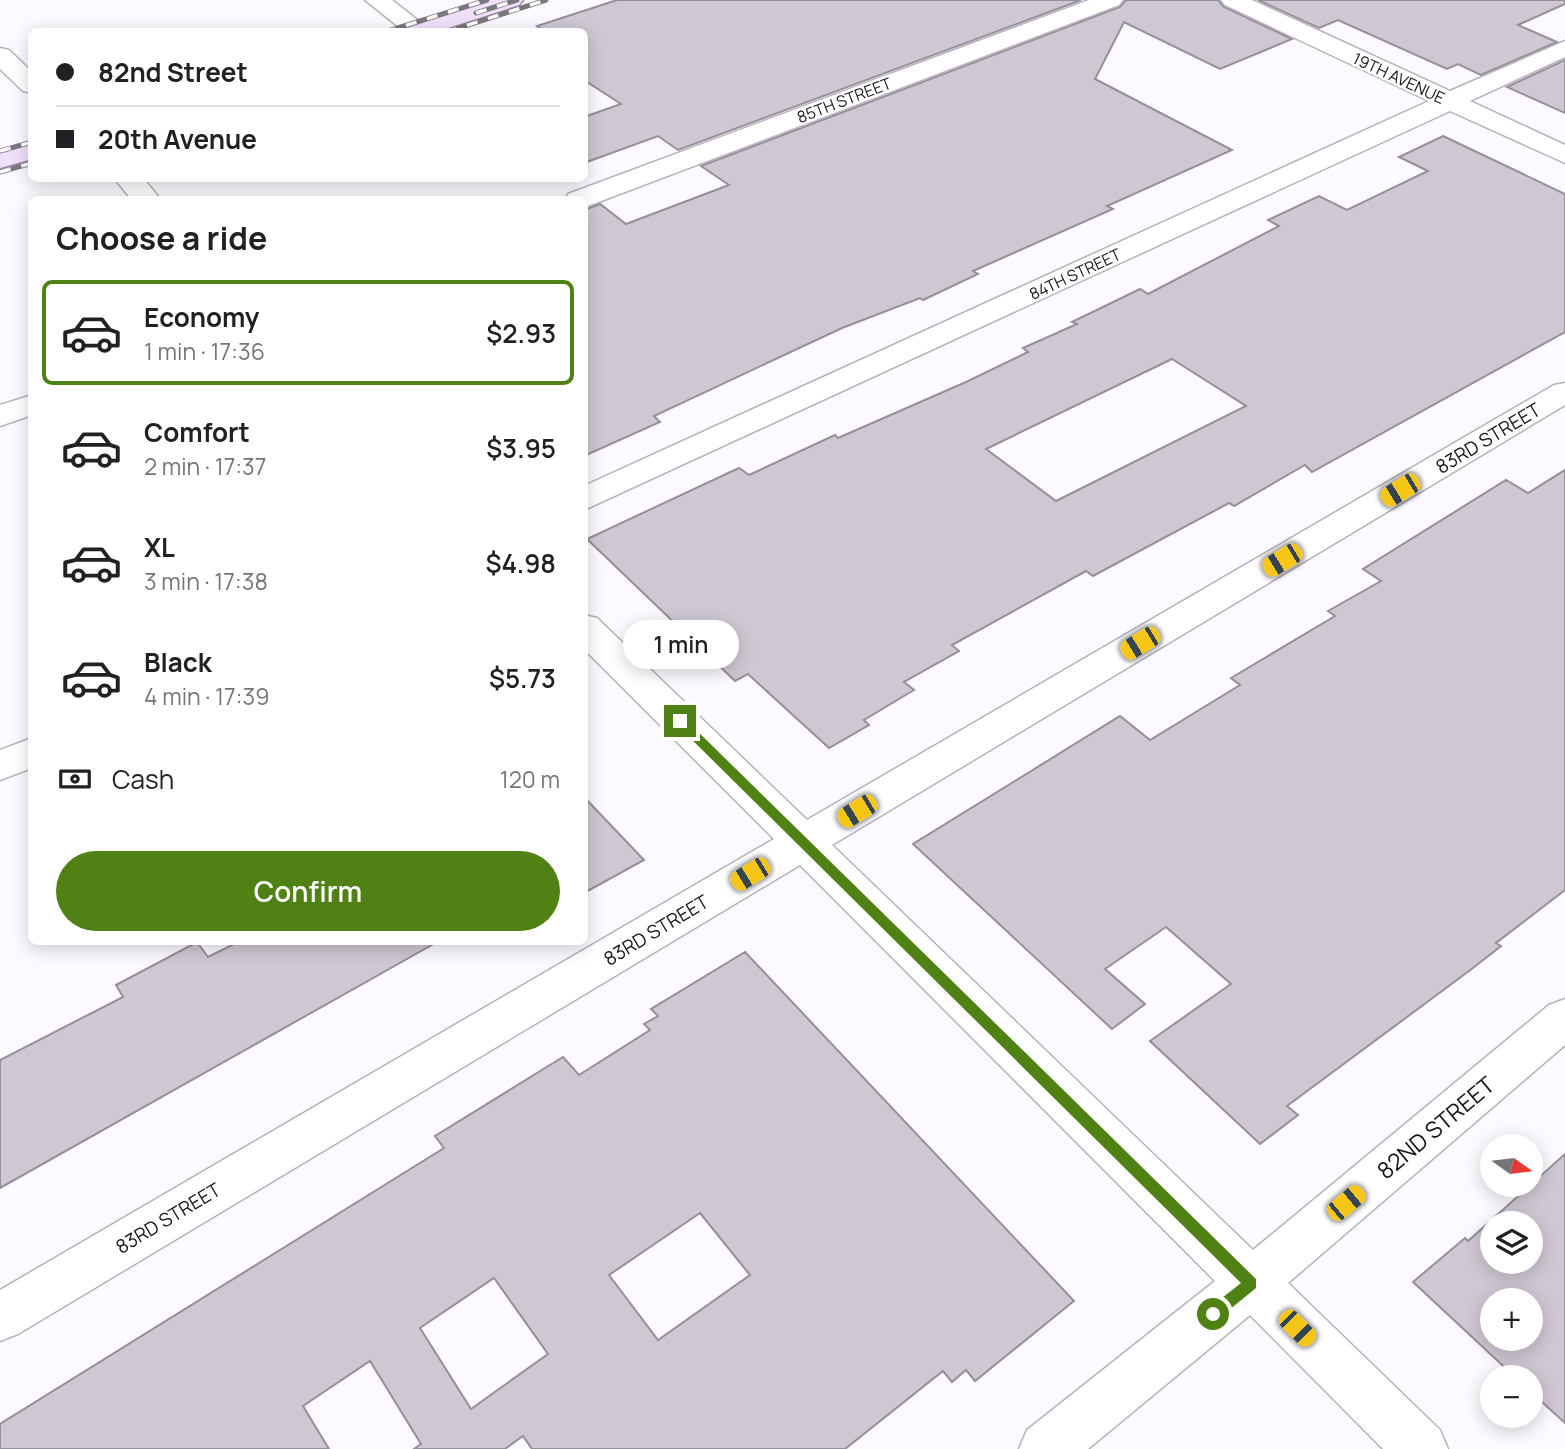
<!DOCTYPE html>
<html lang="en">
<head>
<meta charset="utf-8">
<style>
  :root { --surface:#fff; --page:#f6f6f6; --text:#202124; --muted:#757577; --line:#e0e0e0; --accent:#4f8114 }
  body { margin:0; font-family:Manrope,sans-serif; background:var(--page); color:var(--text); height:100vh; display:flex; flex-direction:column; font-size:26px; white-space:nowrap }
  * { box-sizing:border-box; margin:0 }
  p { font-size:23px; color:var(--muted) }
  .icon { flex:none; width:38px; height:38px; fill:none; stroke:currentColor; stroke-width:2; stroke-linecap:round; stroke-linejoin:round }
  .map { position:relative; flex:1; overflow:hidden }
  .drawer { position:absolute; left:28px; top:196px; width:560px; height:749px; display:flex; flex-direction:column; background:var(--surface); border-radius:10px; box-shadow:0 4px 18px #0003 }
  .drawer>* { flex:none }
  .banner { position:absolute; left:28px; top:28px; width:560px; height:154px; border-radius:10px; box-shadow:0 4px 18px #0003; display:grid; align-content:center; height:154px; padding:0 28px; background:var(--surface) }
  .needle { width:46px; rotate:104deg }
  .controls { position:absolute; left:1480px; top:1134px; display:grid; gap:14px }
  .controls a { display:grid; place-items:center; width:63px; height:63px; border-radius:50%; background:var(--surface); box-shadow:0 4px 18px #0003; font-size:35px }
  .end { position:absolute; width:32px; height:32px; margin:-16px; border:9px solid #4f8114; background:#fff; box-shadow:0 0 0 4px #fff }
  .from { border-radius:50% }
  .bubble { position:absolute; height:49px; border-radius:24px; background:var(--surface); box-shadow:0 4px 18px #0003; font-size:23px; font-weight:600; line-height:49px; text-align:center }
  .car { position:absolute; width:21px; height:42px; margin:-21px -10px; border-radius:9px; box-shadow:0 0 5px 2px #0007; background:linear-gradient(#f5c518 24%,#345 0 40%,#f5c518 0 76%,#345 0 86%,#f5c518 0) }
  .banner b { display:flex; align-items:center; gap:24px; height:66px; font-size:26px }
  .banner b+b { border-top:2px solid var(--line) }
  .banner i { width:18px; height:18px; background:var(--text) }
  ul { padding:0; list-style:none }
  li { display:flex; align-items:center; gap:21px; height:105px; margin:0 14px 10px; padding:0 14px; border:4px solid transparent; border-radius:10px }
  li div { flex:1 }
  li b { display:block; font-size:26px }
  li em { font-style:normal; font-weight:600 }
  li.selected { border-color:var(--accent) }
  li>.icon { width:63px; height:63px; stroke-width:1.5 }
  h2 { padding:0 28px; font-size:32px; line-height:84px }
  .pay { display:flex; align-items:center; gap:18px; height:77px; padding:0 28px; font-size:26px }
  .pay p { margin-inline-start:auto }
  .primary-button { display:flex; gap:14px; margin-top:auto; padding:14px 28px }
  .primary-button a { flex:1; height:80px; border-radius:42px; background:var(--accent); color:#fff; font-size:28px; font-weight:600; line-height:80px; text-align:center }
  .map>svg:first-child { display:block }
  .building { fill:#cfc8d3; stroke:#948f98; stroke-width:2; fill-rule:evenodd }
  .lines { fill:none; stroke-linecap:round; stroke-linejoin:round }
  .minor-casing { stroke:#b7b1bb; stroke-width:3 }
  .major-casing { stroke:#9f8cab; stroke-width:3 }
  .minor { fill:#fff; fill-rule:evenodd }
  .major { fill:#f1e0fb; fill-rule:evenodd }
  .rail-casing { stroke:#7a787c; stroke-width:5 }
  .rail { stroke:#fff; stroke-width:3.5; stroke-dasharray:11; stroke-linecap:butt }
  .route { fill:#4f8114 }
  .labels { text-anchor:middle; stroke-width:5; stroke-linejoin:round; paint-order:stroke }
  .far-street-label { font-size:16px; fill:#181619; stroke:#fff }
  .street-label { font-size:19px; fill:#181619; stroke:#fff }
  .near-street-label { font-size:23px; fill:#181619; stroke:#fff }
</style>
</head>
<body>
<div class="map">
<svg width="1565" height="1449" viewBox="0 0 1565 1449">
  <rect width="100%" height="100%" fill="#fcfafe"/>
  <!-- building -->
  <g class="building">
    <path d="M617,0H1081L678,150L658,136L584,163V117L621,104L584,80V32H546L537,26Z"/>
    <path d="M1126,0H1218L1224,7L1292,39L1220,69L1124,22L1095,79L1232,150L1107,206L1113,209L973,271L978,274L923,300L920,298L842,328L654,416L660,422L584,456V210L600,204L626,224L729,185L701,166L1120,7Z"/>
    <path d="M1258,0H1565V4L1518,25L1557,42L1481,75L1458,64L1447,69L1338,20L1319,28Z"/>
    <path d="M1565,60V113L1507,87Z"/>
    <path d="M1443,136L1565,194V332L1312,472L1305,465L1234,506L1229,503L1093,576L1086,571L952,645L959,651L904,682L914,690L864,720L869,725L829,748L748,674L735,681L587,539L739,468L749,475L835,435L838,438L966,382L1028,352L1023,348L1077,324L1072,322L1140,289L1148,294L1279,226L1268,220L1319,196L1347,210L1428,171L1399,157ZM1172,359L1246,406L1056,501L986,449Z"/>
    <path d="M1565,470V890L1496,943L1501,946L1469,971L1287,1106L1298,1115L1260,1144L1150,1041L1231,984L1166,927L1105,969L1145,1004L1112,1029L913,844L1120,716L1150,740L1240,685L1231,678L1335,616L1328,611L1381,581L1363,569L1506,480L1528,493Z"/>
    <path d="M584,797L644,860L584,893Z"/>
    <path d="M197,942L208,957L238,942H437L0,1188V1060L123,997L116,985Z"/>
    <path d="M745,952L1074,1301L975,1381L966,1370L952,1382L943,1371L845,1449H532L523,1436L505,1449H414L421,1444L370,1361L303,1406L329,1449H0V1424L444,1148L435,1136L563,1057L579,1075L650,1030L644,1024L658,1016L651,1009ZM700,1213L750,1275L658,1340L609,1275ZM494,1278L548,1354L471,1409L420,1328Z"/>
    <path d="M1565,1154V1423L1531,1392V1377H1515L1413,1282L1465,1238L1468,1241ZM1493,1223H1531V1262H1493ZM1493,1300H1531V1339H1493Z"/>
  </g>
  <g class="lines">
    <!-- minor casing -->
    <g class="minor-casing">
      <g id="minor">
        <path d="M365,0H392L429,29L405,32Z"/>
        <path d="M1089,0H1123L1119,5L588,206L584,207V200H565L568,194Z"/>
        <path d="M1221,0H1252L1450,91L1565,41V57L1470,101L1565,145V163L1450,111L584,510V486L1429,101L1225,5Z"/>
        <path d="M0,48L9,50L32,72V93L23,91L0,69Z"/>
        <path d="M114,178H143L161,200H132Z"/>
        <path d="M1565,383V405L832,845L1253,1250L1549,1005L1565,999V1045L1288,1283L1440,1430L1448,1449H1383L1250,1315L1088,1449H1019L1027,1430L1215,1281L800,865L18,1334L0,1341V1290L774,839L584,649V615L597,618L807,820L1554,385Z"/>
        <path d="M32,395V415L0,426V405Z"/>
        <path d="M32,738V768L0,780V750Z"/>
      </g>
    </g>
    <!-- major casing -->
    <g class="major-casing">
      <g id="major">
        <path d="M487,0H523L519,5L436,32H398L401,27Z"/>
        <path d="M32,142V159L0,168V151Z"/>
      </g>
    </g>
    <!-- minor -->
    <use href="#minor" class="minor"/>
    <!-- major -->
    <use href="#major" class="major"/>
    <!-- rail casing -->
    <g class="rail-casing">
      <g id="rail">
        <path d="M476,13L517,0"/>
        <path d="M385,32L487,0"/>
        <path d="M446,32L546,0"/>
        <path d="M0,151L32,142"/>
        <path d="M0,172L32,163"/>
      </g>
    </g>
    <!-- rail -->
    <use href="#rail" class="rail"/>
  </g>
  <!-- route -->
  <path class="route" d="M676,718H684L1256,1279V1288L1218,1319H1208V1309L1241,1283L676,724Z"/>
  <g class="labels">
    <!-- far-street labels -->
    <g class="far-street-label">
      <text transform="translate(1399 78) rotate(25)" y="6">19TH AVENUE</text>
      <text transform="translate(844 100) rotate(-21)" y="6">85TH STREET</text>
      <text transform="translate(1075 274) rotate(-25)" y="6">84TH STREET</text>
    </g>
    <!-- street labels -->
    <g class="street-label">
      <text transform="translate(1488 438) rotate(-31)" y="7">83RD STREET</text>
      <text transform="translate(656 930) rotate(-31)" y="7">83RD STREET</text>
      <text transform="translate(168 1218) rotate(-31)" y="7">83RD STREET</text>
    </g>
    <!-- near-street labels -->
    <g class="near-street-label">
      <text transform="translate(1436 1128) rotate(-40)" y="8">82ND STREET</text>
    </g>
  </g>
</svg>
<div class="controls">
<a><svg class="needle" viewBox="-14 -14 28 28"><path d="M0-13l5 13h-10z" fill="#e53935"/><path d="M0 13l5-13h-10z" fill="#757577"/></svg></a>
<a><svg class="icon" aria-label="layers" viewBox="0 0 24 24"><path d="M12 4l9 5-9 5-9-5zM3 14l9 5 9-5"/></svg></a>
<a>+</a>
<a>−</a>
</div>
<i class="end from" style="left:1213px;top:1314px"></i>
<i class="end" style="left:680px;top:721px"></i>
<div class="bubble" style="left:623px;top:620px;width:116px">1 min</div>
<i class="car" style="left:1400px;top:490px;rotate:239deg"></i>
<i class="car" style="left:1282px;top:560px;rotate:239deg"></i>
<i class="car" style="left:1140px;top:643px;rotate:239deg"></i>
<i class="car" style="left:857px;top:811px;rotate:239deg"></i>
<i class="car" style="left:750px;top:874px;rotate:239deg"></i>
<i class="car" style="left:1346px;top:1203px;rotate:50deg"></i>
<i class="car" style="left:1297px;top:1328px;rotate:135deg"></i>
<div class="banner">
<b><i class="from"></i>82nd Street</b>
<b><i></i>20th Avenue</b>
</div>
<section class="drawer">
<h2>Choose a ride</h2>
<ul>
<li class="selected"><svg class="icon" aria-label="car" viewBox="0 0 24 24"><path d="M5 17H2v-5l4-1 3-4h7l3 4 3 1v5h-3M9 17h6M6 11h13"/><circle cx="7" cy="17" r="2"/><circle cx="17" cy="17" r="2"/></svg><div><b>Economy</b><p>1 min · 17:36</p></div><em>$2.93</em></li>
<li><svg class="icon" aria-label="car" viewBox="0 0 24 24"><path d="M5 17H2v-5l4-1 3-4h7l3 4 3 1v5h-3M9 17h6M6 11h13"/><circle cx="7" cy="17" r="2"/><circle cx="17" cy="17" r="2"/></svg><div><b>Comfort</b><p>2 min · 17:37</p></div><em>$3.95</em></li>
<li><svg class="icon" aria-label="car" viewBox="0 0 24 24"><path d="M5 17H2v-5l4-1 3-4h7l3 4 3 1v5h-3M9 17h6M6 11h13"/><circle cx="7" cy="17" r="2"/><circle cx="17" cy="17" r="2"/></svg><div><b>XL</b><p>3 min · 17:38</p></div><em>$4.98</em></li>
<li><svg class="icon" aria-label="car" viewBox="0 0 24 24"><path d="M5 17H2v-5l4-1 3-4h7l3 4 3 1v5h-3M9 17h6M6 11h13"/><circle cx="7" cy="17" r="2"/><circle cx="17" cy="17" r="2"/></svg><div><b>Black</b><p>4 min · 17:39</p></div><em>$5.73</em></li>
</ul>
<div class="pay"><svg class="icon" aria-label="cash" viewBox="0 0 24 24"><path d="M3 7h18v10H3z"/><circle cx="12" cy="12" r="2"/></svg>Cash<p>120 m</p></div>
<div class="primary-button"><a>Confirm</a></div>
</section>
</div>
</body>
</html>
